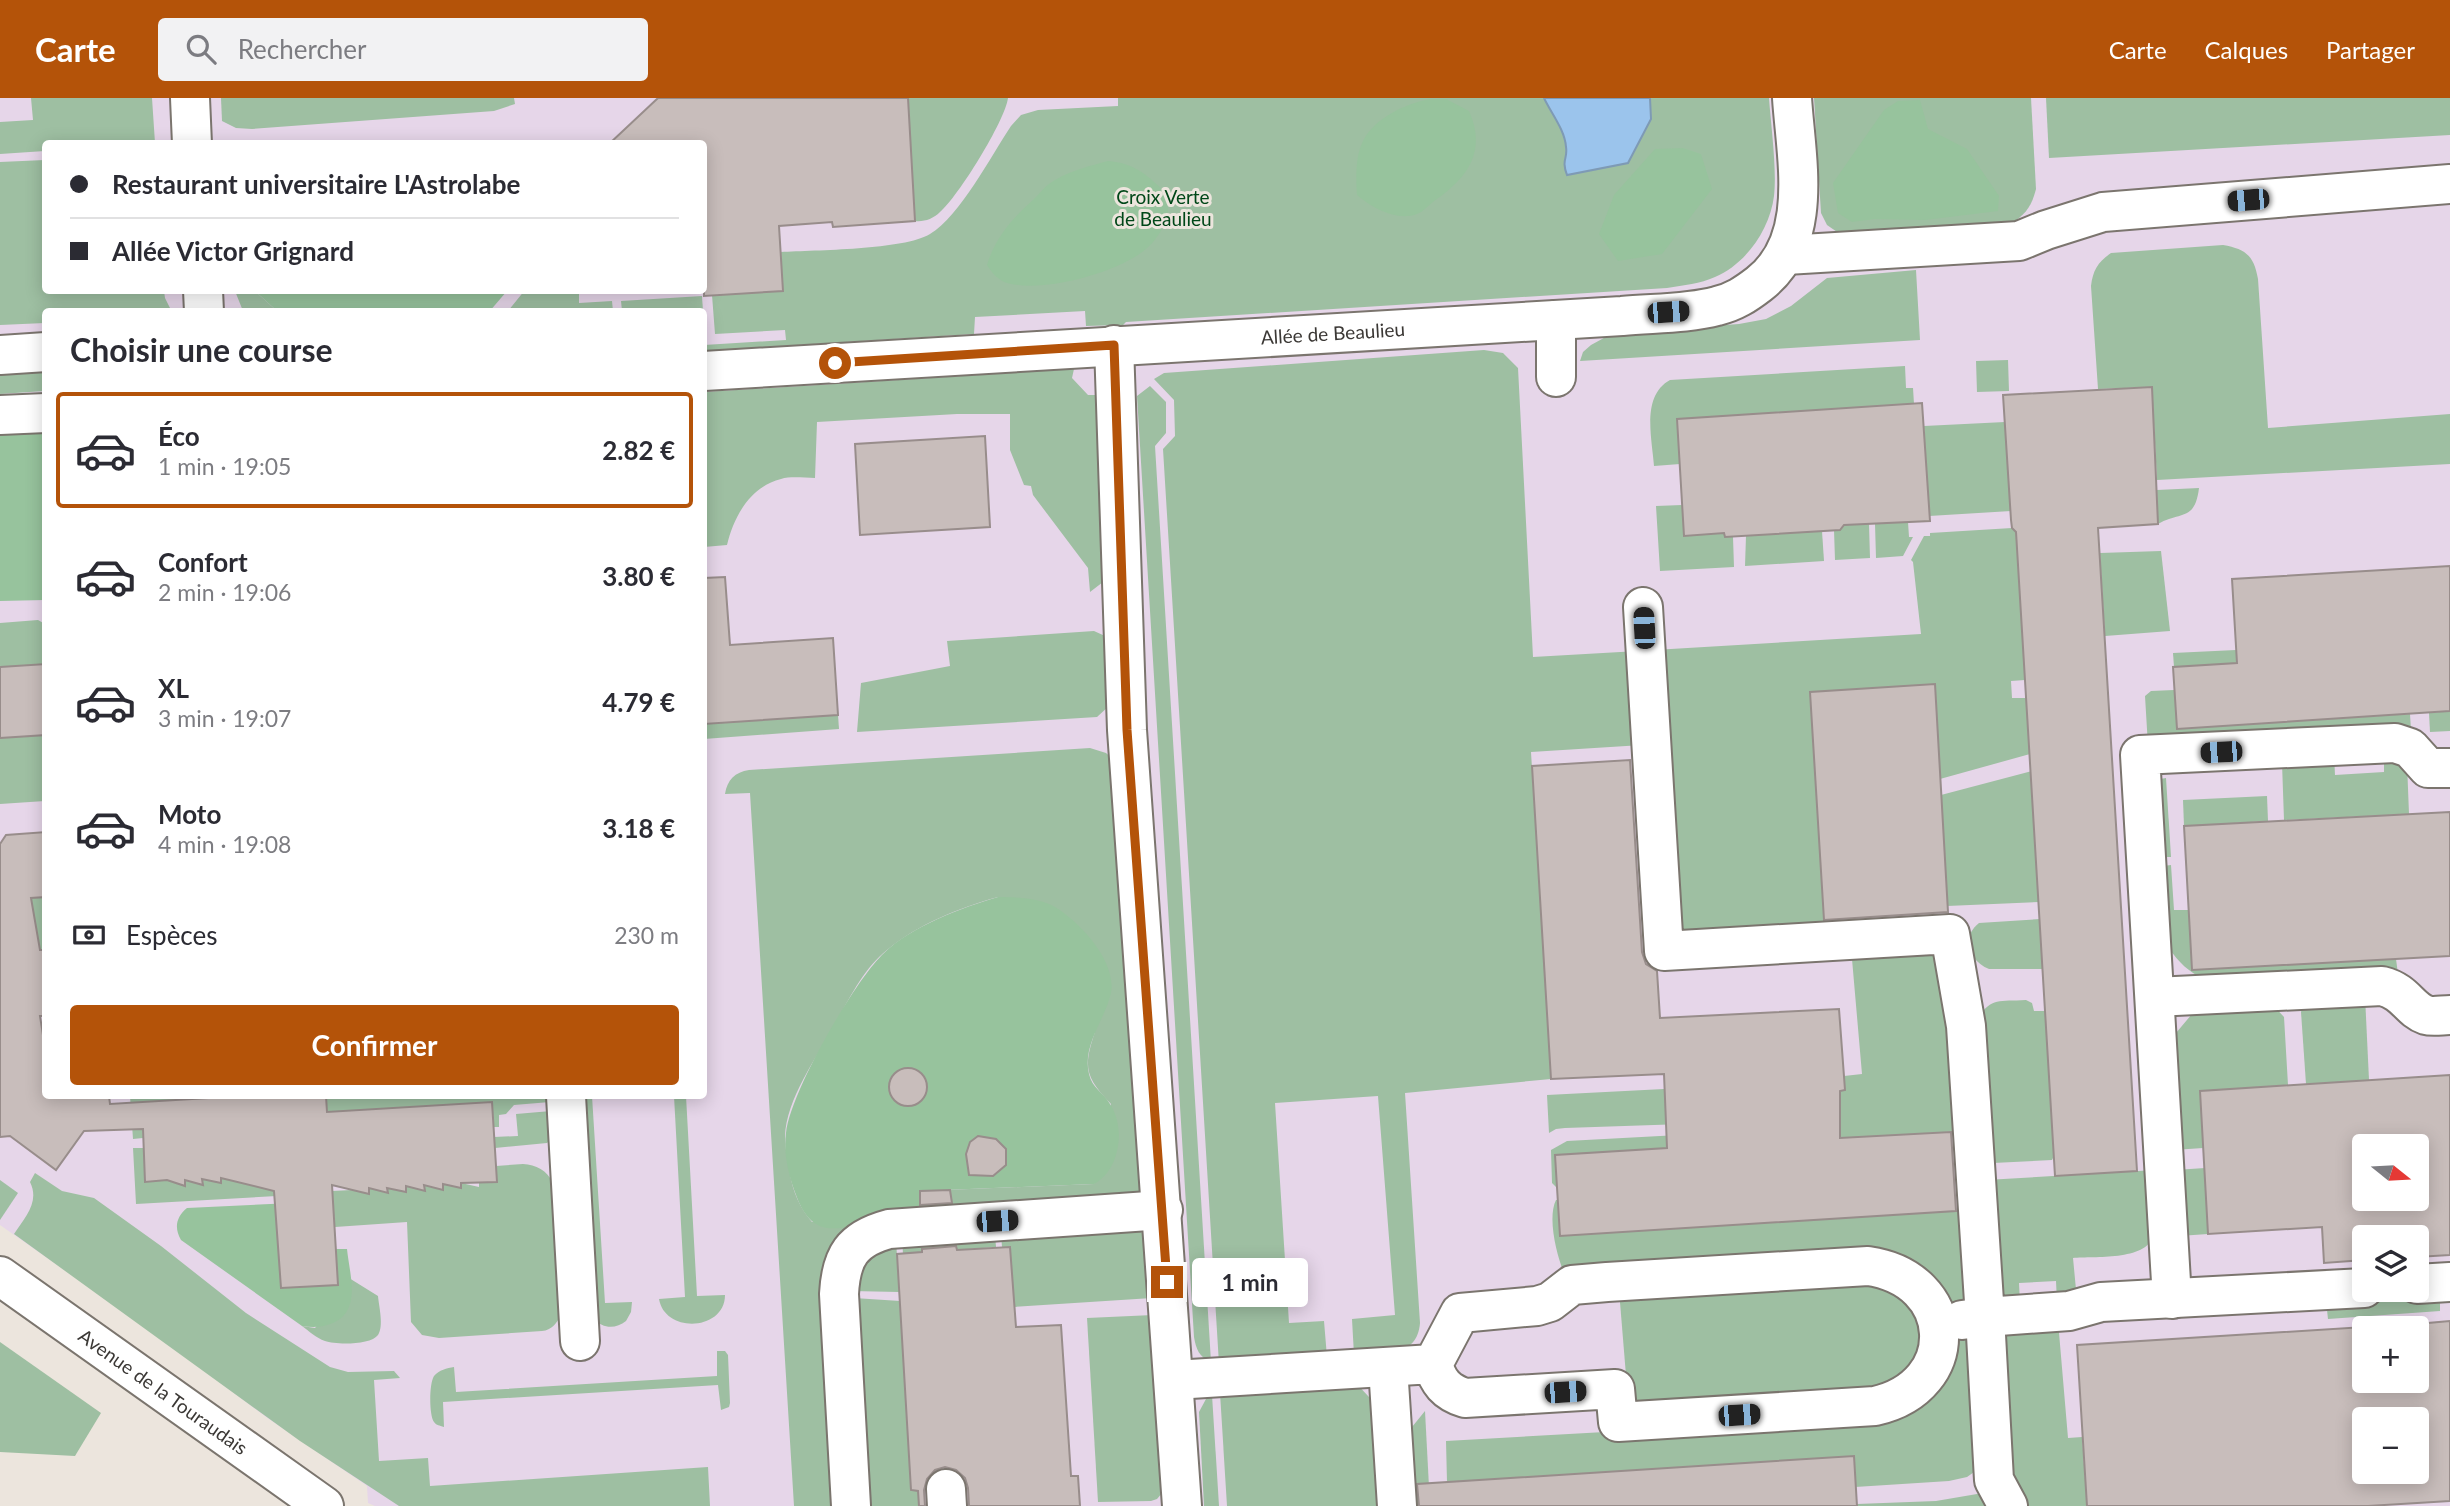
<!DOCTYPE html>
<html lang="fr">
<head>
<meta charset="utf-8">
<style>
  :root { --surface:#fff; --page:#f2f2f3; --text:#2b2b33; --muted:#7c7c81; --line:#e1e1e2; --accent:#b45309 }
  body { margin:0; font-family:Lato,sans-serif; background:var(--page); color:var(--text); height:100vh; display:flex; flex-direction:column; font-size:26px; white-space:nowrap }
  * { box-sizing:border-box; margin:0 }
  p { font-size:23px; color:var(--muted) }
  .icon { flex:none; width:38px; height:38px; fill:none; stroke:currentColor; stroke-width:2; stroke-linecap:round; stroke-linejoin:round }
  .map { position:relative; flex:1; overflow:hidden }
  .sheet { position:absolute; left:42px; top:210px; width:665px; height:791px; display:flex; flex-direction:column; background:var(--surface); border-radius:7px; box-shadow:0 4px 18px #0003 }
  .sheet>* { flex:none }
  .top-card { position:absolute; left:42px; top:42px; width:665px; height:154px; border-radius:7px; box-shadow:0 4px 18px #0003; display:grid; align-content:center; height:154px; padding:0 28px; background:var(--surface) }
  .needle { width:46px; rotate:108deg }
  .buttons { position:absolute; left:2352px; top:1036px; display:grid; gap:14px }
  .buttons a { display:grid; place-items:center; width:77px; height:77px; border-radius:7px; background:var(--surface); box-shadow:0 4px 18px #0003; font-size:35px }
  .end { position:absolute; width:32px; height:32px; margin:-16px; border:9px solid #b45309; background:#fff; box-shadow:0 0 0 4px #fff }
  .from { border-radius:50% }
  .bubble { position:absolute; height:49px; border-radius:7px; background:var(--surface); box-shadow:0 4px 18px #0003; font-size:23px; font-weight:700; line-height:49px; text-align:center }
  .car { position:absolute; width:21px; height:42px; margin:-21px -10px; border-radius:9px; box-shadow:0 0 5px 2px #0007; background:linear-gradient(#222 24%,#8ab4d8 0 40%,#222 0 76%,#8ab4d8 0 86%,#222 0) }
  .top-card b { display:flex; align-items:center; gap:24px; height:66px; font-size:26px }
  .top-card b+b { border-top:2px solid var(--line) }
  .top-card i { width:18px; height:18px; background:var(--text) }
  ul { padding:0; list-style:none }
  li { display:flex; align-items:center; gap:21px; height:116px; margin:0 14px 10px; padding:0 14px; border:4px solid transparent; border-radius:7px }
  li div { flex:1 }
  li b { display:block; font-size:26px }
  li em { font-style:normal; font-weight:700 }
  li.selected { border-color:var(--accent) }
  li>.icon { width:63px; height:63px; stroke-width:1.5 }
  h2 { padding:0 28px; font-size:32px; line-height:84px }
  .pay { display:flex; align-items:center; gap:18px; height:77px; padding:0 28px; font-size:26px }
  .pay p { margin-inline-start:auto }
  .primary-button { display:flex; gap:14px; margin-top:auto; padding:14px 28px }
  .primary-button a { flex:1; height:80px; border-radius:7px; background:var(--accent); color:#fff; font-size:28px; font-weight:700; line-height:80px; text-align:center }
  header { display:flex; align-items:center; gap:42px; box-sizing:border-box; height:98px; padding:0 35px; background:var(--accent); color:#fff }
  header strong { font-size:33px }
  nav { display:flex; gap:38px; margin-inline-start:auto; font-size:24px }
  .search { width:490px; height:63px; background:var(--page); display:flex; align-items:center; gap:18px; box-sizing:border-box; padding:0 24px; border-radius:7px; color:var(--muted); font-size:26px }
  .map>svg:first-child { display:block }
  .education { fill:#e6d6e9; fill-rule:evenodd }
  .green { fill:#9ebfa2; fill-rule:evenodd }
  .forest { fill:#97c39d }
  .water { fill:#9bc4ec; stroke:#7e9ab5; stroke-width:2 }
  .building { fill:#c8bdbb; stroke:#988d8b; stroke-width:2; fill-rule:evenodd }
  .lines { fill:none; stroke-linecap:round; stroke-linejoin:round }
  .minor-casing { stroke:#7b756e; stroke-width:42 }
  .major-casing { stroke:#7b756e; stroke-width:42 }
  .minor { stroke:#fff; stroke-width:38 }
  .major { stroke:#fff; stroke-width:38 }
  .route { stroke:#b45309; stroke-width:9 }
  .labels { text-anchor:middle; stroke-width:6; stroke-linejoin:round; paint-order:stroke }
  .park-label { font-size:19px; fill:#004718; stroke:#ece5dd }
  .street-label { font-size:19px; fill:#3b3835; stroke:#ece5dd }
</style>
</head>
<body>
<header>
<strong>Carte</strong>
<div class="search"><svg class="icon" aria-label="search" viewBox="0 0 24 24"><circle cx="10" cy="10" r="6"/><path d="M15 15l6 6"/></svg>Rechercher</div>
<nav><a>Carte</a><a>Calques</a><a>Partager</a></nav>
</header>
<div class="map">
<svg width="2450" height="1408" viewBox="0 0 2450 1408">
  <rect width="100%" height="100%" fill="#ece5dd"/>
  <!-- education -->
  <path class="education" d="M0,0H2450V1408H375L368,1405L367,1388L266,1319L140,1225L0,1127ZM46,46H704V192H46ZM46,214H704V998H46ZM2364,1048H2417V1101H2364ZM2364,1139H2417V1192H2364ZM2364,1230H2417V1283H2364ZM2364,1321H2417V1374H2364Z"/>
  <!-- green -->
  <g class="green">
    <path d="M31,0H152L155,45L46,46L45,53L0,56V24L33,22Z"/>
    <path d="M221,0H514L515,6L494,13L252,31L236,30L222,23Z"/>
    <path d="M908,0H1008C1005,23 958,99 940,114C933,121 924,124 915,123Z"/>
    <path d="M1118,0H1769C1771,28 1777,71 1774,98C1770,131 1746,166 1715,179C1700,186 1684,187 1667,190L1126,224L1123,227L1086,228L1085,213L975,219L974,236L704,253V247L786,242L785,232L715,236L712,197L783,193L781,154C815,152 904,152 930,136C960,118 991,58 1011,28L1021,17L1038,12L1118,8Z"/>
    <path d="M1814,0H2031L2036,91C2032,107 2026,116 2012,125L1840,136L1827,127L1821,115Z"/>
    <path d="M2046,0H2450V37L2049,60Z"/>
    <path d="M45,62L46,192L164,193L165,200L170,210L168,213L46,214L45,225L0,227V64Z"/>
    <path d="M2223,147C2246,151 2254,158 2258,181L2268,330L2450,316V366L2157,382L2152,289L2098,291L2091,188C2093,172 2098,164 2111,155Z"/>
    <path d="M1916,172L1920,242L1580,263L1583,254L1591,247L1613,235L1739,226L1766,221L1791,208L1827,180Z"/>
    <path d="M525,192L579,193V205L612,203L613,213H508Z"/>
    <path d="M235,193H255L277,213H243Z"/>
    <path d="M702,198L703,213H622L621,203Z"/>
    <path d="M1484,252L1503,255L1518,270L1533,559L1638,553L1642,647L1531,654L1551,981L1405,995L1420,1225C1417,1261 1383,1254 1354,1257L1352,1221L1395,1217L1378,998L1275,1005L1289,1225L1324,1223L1327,1259L1219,1266L1163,351L1175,338L1174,302L1154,281L1164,275Z"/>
    <path d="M2008,262L2009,293L1977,294L1976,263Z"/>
    <path d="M1905,268L1906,290H1913L1914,306L1677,321L1680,366L1654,368C1652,340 1641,298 1670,282Z"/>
    <path d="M1074,271L1072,280L1088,297H1097L1103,484L1090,494L1088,470L1033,397L1031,388L1024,387L1010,352V316H957L817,324L815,380C804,380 791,378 781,381C750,389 734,418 727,447L704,449V294Z"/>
    <path d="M45,272V293L0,296V275Z"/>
    <path d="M1150,288L1166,304V335L1155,348L1211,1264C1199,1259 1196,1251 1194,1239L1137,298Z"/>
    <path d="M2005,324L2011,413L1929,418L1924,328Z"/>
    <path d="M2199,390C2195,424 2180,413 2158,426L2157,392Z"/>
    <path d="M1682,407L1684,437L1724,435L1725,439H1733L1734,469L1660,473L1656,408Z"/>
    <path d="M1908,424L1909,439H1913L1903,458L1876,460L1875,426Z"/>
    <path d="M1869,426L1870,460L1835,462L1834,432H1840L1844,427Z"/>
    <path d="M2012,430L2016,434L2025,582L2011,583L2012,600H2026L2030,656L1940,681L1811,594L1825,834L1671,844L1654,552L1921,536L1913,464L1911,462L1924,438H1930V435Z"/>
    <path d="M1822,433L1824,463L1745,468L1746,438Z"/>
    <path d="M2161,453L2170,533L2105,538L2100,455Z"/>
    <path d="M38,522L45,526V566L0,569V525Z"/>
    <path d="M1094,533L1105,538L1110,607L1097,619L857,634L861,585L950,568L947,543Z"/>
    <path d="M2236,552L2237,565L2174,569L2173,555Z"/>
    <path d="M2174,592L2178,631L2410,616L2411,632L2148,648L2145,598L2151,593Z"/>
    <path d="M2450,613V633L2430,634L2429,615Z"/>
    <path d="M838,617L839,631L704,641V626Z"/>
    <path d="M45,637V703L0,706V640Z"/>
    <path d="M1090,650L1106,655L1115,663L1143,1089L1138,1095L863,1128L839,1408H794L750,695L725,696C727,682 735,674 749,672ZM998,799L1095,934C1083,969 1085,979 1111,1006L1094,1086L920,1093L921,1110L812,1124C800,1110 793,1094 790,1076C788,1063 785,1051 785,1039C786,1001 817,959 835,926C849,901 864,870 887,852C918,826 959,810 998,799Z"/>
    <path d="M2384,654L2407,665L2409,716L2284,722L2282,665L2334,656L2335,677L2384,674Z"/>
    <path d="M2032,673L2039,804L1947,808L1941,697Z"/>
    <path d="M2166,680L2171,759H2154L2160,681Z"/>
    <path d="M2267,698L2268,723L2184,728L2183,702Z"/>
    <path d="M2171,767L2174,812H2189L2396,861L2398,876L2204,881C2189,874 2178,864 2169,850L2155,769Z"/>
    <path d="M45,799V852L31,853L36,827L27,800Z"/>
    <path d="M2040,821L2043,871H1989C1969,863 1960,840 1979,825Z"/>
    <path d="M1934,845L1963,1033L1805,1042L1803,1022L1565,1030L1556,1031L1549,1035L1547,997L1664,991L1666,1013L1840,1003V993L1845,992L1844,978L1862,976L1852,861Z"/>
    <path d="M2365,898L2369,982L2306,986L2301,914L2304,905Z"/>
    <path d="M2026,902L2032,905L2034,913H2045L2054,1058L2052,1062L1993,1065L1975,925C1991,898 1997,904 2026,902Z"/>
    <path d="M2270,904L2284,919L2288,987L2200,993L2203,1050L2174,1052L2171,949L2176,935L2192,916Z"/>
    <path d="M130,998H178V1002L141,1004L143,1040L133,1041Z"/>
    <path d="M326,998H550V1004L514,1007L506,1016L499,1017V1029H494L492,1004L327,1014Z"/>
    <path d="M579,998H592L605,1205L632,1204L631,1214L626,1223C616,1231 603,1231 594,1221Z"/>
    <path d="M674,998H686L697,1198L725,1197C725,1233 665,1236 659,1201L685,1199Z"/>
    <path d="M551,1013L550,1042L547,1045L495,1050L494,1039L518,1038L516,1016Z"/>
    <path d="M1772,1032L1557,1090L1552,1085L1551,1052L1567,1043Z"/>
    <path d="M133,1050H144L146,1084L167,1082L184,1087L185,1082L203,1086L202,1081L221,1085V1080L313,1096L136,1106Z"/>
    <path d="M523,1066C536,1067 547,1072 553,1085L561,1217C556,1226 552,1232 542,1233L439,1240L422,1237L411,1224L407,1124L335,1129L332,1093L352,1092L369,1096V1090L387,1095V1090L406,1094V1088L424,1093V1087L443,1092V1086L461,1090V1085L479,1089V1085L497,1083L496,1068Z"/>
    <path d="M2205,1070L2208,1136L2179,1138L2175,1072Z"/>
    <path d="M2155,1072C2155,1086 2157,1127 2153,1138C2146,1163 2094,1158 2073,1160L2077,1202L2057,1204L2056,1183L2019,1185L2020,1206L2000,1201L1986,1082Z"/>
    <path d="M35,1075L62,1093L94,1100L161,1148L246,1215L330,1269L348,1274L394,1273L400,1280L374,1282L379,1363L428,1360L430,1388L708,1369L710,1408H399L300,1343L14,1136C25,1119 40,1104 30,1084Z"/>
    <path d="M0,1082L18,1095L0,1122Z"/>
    <path d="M1556,1102H1558L1561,1138L1969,1112L1966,1205C1949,1209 1937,1195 1926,1184L1565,1177C1557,1159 1547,1120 1556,1102Z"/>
    <path d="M1140,1133L1144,1137L1152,1200L1014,1209L1010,1149H1002L1001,1136Z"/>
    <path d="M995,1136L996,1149L903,1156L902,1140Z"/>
    <path d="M896,1141L899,1194L851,1193L859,1166Z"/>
    <path d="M349,1180L378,1198C379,1209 384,1228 378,1237C371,1247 336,1247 325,1243C316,1240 309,1233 302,1228L315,1230L351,1186Z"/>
    <path d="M1898,1186L1928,1236L1903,1290L1629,1314L1619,1192Z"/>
    <path d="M2440,1195V1213L2328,1221L2326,1203Z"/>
    <path d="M854,1200L900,1203L911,1392L918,1393L919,1408H865Z"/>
    <path d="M1153,1217L1162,1395L1157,1401L1151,1403L1098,1404L1087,1220Z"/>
    <path d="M2058,1223L2068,1340L2082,1339L2087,1408H2023L2014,1396L2002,1234Z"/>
    <path d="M1969,1237L1977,1372L1967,1379L1949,1383L1855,1389L1853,1358L1447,1384L1446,1343L1873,1319L1951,1240Z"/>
    <path d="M0,1244L101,1315L75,1358L0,1354Z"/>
    <path d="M717,1253H725L728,1257L730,1305L729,1309L721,1312L718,1287L443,1304L444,1329C439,1327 437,1328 434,1324C429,1317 429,1286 434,1278C439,1272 447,1270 454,1269L456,1294L717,1278Z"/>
    <path d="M1355,1284L1382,1313L1387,1408H1227L1220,1295Z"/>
    <path d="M1212,1297L1219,1408H1204L1199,1314L1206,1301Z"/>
    <path d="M1425,1313L1430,1408H1409V1340L1412,1329Z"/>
    <path d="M1977,1396H1983L1997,1408H1857V1406L1936,1403Z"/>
  </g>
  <!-- forest -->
  <g class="forest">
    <path d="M1430,1H1446L1469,13C1487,53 1468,80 1434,103C1429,107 1423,114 1417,116C1397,124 1371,109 1357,97C1356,80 1355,59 1363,43C1374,20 1407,5 1430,1Z"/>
    <path d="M1920,2L1928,31L1967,51L1999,98L1998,113L1925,122L1875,121L1852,124L1838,115L1833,85L1884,12L1898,3Z"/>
    <path d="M1683,50L1701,56L1712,91L1662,156L1618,163L1599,136L1614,97L1655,51Z"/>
    <path d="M1108,63C1134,65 1146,76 1165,94C1166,102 1170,112 1167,120C1164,130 1154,145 1146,151C1118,175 1043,195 1007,185C998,182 992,175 987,167C996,138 1013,120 1035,100C1041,94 1047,86 1055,82C1072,72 1090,68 1108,63Z"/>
    <path d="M255,193H507L489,214L277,213Z"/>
    <path d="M45,334V502L0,503V337Z"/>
    <path d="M998,799C1015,799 1040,800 1055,809C1080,824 1117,864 1111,895C1105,922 1082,947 1089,976C1092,990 1103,994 1110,1006C1126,1030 1120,1072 1094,1086L920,1093L921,1110C897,1116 850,1133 827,1130C810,1127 802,1113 796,1097C789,1079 783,1055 786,1035C790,995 854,883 884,855C910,829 963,809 998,799Z"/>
    <path d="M314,1104L277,1133L281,1190L338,1187L336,1151H347C349,1173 360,1206 340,1221C328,1229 316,1230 302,1228L181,1142C174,1130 176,1119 187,1110Z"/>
  </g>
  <!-- water -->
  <path class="water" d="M1544,0H1650L1651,21L1628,65L1567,77C1561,61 1568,61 1566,49C1565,32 1551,15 1544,0Z"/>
  <!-- building -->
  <g class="building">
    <path d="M658,0H908L915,123L833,129L832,124L779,128L783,193L704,198V46H609Z"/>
    <path d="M2152,289L2158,426L2098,430L2137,1073L2055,1078L2016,434L2012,430L2011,422L2003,297Z"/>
    <path d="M1922,305L1930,423L1844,427L1840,432L1725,439L1724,435L1684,438L1677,321Z"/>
    <path d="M985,338L990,429L860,437L855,346Z"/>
    <path d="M2450,468V613L2177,631L2173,569L2237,565L2232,481Z"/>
    <path d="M725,479L730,547L833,540L838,617L704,626V480Z"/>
    <path d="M46,566V637L0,640V569Z"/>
    <path d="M1935,586L1948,814L1824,822L1810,594Z"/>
    <path d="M1630,662L1642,854L1646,866L1657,873L1660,920L1839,911L1845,992L1840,993V1040L1951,1034L1956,1113L1560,1138L1555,1057L1667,1050L1664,976L1551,981L1532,668Z"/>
    <path d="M2450,714V858L2192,872L2184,728Z"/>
    <path d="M46,734V799L31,800L40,852H46V918H40L46,956V998H109L110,1006L242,998H326L327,1014L492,1004L497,1084L461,1085V1090L443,1086V1092L424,1087L425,1093L406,1088V1094L387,1090L388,1095L369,1090V1096L332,1087L338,1187L281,1190L274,1093L221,1080V1085L202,1081L203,1087L185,1082V1088L167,1082L145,1084L143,1031L84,1033L56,1072L10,1038L0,1039V746L6,737Z"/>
    <circle cx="908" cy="989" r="19"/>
    <path d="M2450,977V1157L2417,1159V1139H2364V1162L2324,1165L2322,1129L2208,1136L2200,993ZM2364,1048H2417V1101H2364Z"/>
    <path d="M978,1038L996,1041L1006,1051V1067L993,1078L969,1077L966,1056L970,1044Z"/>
    <path d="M950,1092L952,1105L920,1107V1093Z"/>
    <path d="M956,1148L957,1152L1010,1149L1016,1229L1061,1227L1071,1378H1078L1080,1408H969L968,1390L965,1380L956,1372L945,1369L935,1372L927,1381L924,1392L925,1408H919L918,1393L911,1392L897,1156L922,1154V1151Z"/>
    <path d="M2450,1223V1403L2368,1408H2087L2077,1247L2364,1229V1283H2417V1226ZM2364,1321H2417V1374H2364Z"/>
    <path d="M1854,1358L1857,1408H1419L1417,1386Z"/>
  </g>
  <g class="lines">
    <!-- minor casing -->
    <g class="minor-casing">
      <g id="minor">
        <path d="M190,0L192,46"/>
        <path d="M1786,157L2019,143L2046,132L2103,114L2450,86"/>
        <path d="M203,192L204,214"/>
        <path d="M1556,222V279"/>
        <path d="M1114,247L1127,632L1182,1408"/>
        <path d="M0,257L46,254"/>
        <path id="s1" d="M704,273L1622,218C1653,215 1687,216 1717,208C1734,204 1746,196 1759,186C1815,143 1796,61 1792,0"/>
        <path d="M0,317L46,315"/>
        <path d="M1643,509L1664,853L1950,836L1966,928L1985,1219L2069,1213L2101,1204L2364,1190"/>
        <path d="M2155,899L2382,888C2406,894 2409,911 2426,917C2433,919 2442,917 2450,917"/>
        <path d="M566,998L580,1243"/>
        <path d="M2417,1186L2450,1184"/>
        <path d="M2172,1201L2140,657L2395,645L2410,650L2428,670H2450"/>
        <path d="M1962,1222L1985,1219L1994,1382L2008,1408"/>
        <path d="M1388,1269L1397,1408"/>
        <path d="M1174,1282L1433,1266L1460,1215L1537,1208L1550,1204L1572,1187L1607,1184L1868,1168C1959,1181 1964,1288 1875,1308L1618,1324L1615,1291L1465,1300C1446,1294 1438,1284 1433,1266"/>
        <path d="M946,1391L947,1408"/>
        <path d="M851,1408L839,1196C841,1158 852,1141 889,1131L1163,1112"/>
      </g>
    </g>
    <!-- major casing -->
    <g class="major-casing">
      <g id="major">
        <path id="s2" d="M0,1178L324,1408"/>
      </g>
    </g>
    <!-- minor -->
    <use href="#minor" class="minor"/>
    <!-- major -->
    <use href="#major" class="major"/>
  </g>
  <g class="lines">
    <!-- route -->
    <path class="route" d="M835,265L1114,247L1127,632L1167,1184"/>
  </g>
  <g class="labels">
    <!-- park labels -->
    <g class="park-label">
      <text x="1163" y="106">Croix Verte<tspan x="1163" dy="22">de Beaulieu</tspan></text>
    </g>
    <!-- street labels -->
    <g class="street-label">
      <text dy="7" stroke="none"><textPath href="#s1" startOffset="630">Allée de Beaulieu</textPath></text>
      <text dy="7" stroke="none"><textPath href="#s2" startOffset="200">Avenue de la Touraudais</textPath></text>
    </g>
  </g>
</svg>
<div class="buttons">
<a><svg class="needle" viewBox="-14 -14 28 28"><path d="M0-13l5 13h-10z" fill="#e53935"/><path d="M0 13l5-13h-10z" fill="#7c7c81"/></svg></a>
<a><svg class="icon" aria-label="layers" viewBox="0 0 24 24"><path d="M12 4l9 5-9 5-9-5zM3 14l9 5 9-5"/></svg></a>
<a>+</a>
<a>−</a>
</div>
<i class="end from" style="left:835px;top:265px"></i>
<i class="end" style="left:1167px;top:1184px"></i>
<div class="bubble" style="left:1192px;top:1160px;width:116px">1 min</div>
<i class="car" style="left:2248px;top:102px;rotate:265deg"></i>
<i class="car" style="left:1668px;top:214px;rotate:86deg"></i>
<i class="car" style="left:1644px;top:530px;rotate:357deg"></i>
<i class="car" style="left:2221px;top:654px;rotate:267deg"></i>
<i class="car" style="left:997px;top:1123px;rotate:86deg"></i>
<i class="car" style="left:1565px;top:1294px;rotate:86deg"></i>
<i class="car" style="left:1739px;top:1317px;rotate:86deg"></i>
<div class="top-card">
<b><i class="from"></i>Restaurant universitaire L'Astrolabe</b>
<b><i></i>Allée Victor Grignard</b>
</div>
<section class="sheet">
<h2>Choisir une course</h2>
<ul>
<li class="selected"><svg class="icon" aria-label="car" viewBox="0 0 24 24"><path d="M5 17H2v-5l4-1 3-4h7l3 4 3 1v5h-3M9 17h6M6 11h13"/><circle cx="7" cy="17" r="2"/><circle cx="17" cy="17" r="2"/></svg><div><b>Éco</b><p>1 min · 19:05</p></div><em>2.82 €</em></li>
<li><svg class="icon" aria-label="car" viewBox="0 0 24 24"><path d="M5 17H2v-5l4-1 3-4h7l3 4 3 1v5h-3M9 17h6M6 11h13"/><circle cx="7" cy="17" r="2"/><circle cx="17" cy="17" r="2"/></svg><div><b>Confort</b><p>2 min · 19:06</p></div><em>3.80 €</em></li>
<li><svg class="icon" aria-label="car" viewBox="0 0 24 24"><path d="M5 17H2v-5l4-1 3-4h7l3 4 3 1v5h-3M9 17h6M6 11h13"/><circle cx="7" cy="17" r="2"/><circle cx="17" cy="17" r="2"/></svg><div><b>XL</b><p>3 min · 19:07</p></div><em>4.79 €</em></li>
<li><svg class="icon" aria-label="car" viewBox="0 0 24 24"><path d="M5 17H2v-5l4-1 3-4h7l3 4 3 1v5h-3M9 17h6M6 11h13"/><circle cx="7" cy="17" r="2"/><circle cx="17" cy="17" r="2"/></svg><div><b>Moto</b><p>4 min · 19:08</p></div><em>3.18 €</em></li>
</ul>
<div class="pay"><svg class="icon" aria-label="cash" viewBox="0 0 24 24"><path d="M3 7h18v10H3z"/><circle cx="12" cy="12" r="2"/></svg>Espèces<p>230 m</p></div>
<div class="primary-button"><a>Confirmer</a></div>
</section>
</div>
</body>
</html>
